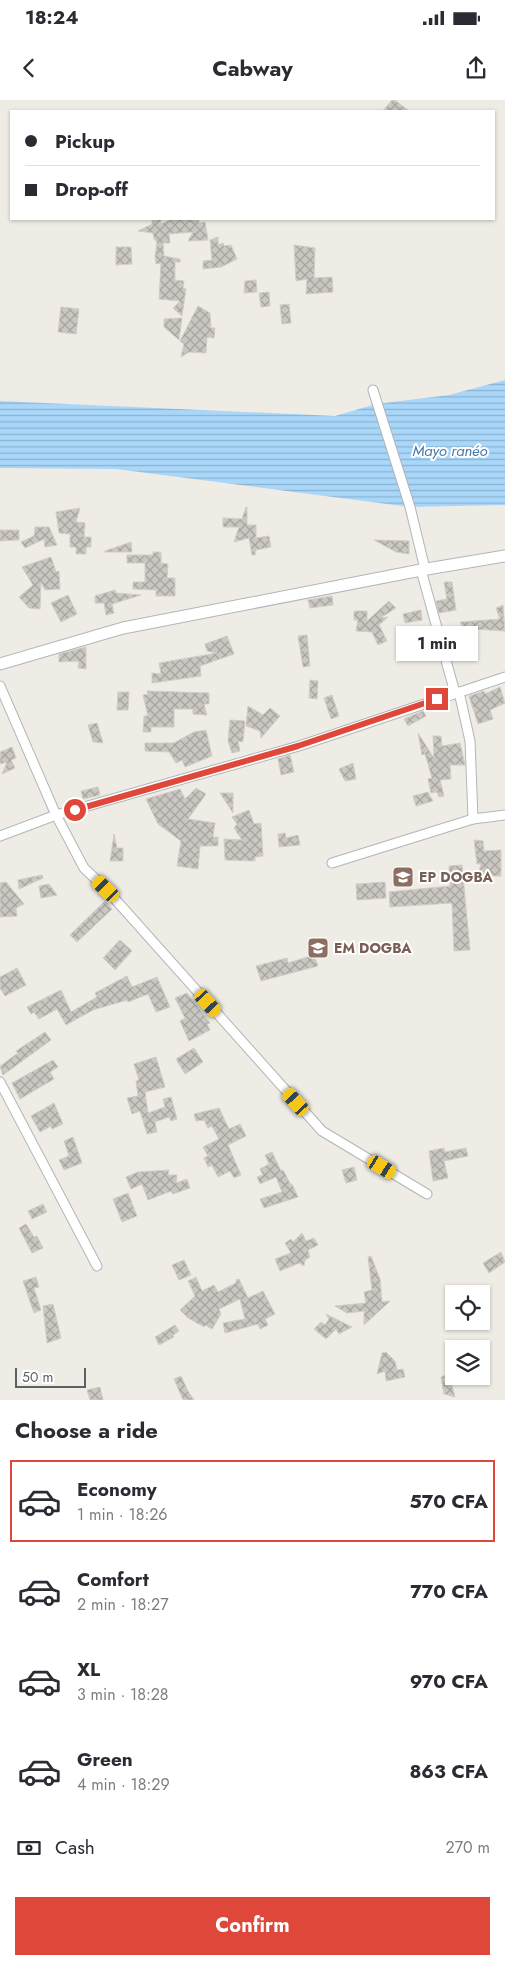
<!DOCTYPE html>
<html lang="en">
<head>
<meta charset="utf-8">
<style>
  :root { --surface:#fff; --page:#f7f7f7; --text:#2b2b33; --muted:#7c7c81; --line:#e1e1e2; --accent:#df473a }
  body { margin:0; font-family:Jost,sans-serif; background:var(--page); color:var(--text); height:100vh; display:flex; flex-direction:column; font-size:19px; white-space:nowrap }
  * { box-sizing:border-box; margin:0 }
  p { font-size:16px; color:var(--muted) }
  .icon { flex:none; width:28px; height:28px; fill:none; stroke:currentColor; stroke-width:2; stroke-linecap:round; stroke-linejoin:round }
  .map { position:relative; height:1300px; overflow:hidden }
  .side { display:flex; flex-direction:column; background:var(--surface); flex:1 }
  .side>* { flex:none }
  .guide { position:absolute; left:10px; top:10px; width:485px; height:110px; border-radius:0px; box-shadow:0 1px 4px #0004; display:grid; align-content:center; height:110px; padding:0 15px; background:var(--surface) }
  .tools { position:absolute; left:445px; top:1185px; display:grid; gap:10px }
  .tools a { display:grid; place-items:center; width:45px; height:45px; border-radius:0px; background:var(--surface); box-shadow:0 1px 4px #0004; font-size:25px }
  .scale { position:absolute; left:15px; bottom:12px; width:71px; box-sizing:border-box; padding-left:5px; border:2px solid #5d6065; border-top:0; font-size:14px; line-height:18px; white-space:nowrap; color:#5d6065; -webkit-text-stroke:4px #fff; paint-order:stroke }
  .end { position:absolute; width:22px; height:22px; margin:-11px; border:6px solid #df473a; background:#fff; box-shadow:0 0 0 2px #fff }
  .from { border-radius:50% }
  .bubble { position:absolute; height:35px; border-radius:0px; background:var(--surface); box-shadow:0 1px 4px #0004; font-size:16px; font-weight:700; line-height:35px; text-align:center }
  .car { position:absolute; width:15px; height:30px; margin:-15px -8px; border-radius:6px; box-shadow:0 0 4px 1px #0007; background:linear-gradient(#f5c518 24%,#345 0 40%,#f5c518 0 76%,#345 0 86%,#f5c518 0) }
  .guide b { display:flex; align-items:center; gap:18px; height:48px; font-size:19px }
  .guide b+b { border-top:1px solid var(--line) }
  .guide i { width:12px; height:12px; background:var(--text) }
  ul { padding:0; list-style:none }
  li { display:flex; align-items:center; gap:15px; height:82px; margin:0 10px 8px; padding:0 5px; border:2px solid transparent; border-radius:0px }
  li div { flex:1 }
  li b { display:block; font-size:19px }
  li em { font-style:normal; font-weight:700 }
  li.selected { border-color:var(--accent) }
  li>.icon { width:45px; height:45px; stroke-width:1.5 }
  h2 { padding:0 15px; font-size:22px; line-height:60px }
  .pay { display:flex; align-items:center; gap:12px; height:55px; padding:0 15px; font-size:19px }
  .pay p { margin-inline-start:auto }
  .action { display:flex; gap:10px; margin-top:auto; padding:10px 15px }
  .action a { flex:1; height:58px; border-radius:0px; background:var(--accent); color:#fff; font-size:20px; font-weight:700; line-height:58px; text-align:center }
  .status { display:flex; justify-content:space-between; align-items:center; height:35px; padding:0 25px; background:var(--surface); direction:ltr }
  .status svg { height:14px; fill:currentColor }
  header { display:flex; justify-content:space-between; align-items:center; height:65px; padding:0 15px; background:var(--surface); font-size:22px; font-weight:700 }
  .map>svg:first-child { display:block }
  .water { fill:url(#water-rules) }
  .building { fill:url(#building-cross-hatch); stroke:#d3cec4 }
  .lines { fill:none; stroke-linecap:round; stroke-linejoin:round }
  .minor-casing { stroke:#b2b5b9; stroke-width:11 }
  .tertiary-casing { stroke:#b2b5b9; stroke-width:13 }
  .minor { stroke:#fff; stroke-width:9 }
  .tertiary { stroke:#fff; stroke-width:11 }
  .route { stroke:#df473a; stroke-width:6 }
  .labels { text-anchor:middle; stroke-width:4; stroke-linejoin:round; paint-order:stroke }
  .education-label { font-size:14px; font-weight:bold; fill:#785e54; stroke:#fff; text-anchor:start }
  .water-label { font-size:15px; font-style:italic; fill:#4778ac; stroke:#fff }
</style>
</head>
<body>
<div class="status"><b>18:24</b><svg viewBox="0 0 49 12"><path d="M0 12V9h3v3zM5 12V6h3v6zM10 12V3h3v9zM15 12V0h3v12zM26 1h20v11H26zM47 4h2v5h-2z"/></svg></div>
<header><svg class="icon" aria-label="back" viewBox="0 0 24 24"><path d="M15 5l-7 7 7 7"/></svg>Cabway<svg class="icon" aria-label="share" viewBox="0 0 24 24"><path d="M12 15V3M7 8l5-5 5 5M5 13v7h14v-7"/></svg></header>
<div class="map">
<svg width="505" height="1300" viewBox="0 0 505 1300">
  <defs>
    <pattern id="water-rules" width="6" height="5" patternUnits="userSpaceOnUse" patternTransform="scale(1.25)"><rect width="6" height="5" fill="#a9d7fa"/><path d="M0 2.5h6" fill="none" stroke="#8db2ce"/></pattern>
    <pattern id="building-cross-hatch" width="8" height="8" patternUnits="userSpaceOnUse" patternTransform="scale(1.25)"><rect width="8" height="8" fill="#cac7c2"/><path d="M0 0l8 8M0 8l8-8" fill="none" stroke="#a7a5a1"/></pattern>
  </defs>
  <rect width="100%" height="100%" fill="#eeece5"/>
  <!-- water -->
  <path class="water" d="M505,280V405L410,407L116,369L0,368V301L335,316L376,304L449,295Z"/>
  <!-- building -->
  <g class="building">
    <path d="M392,0H395L409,11H383Z"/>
    <path d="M152,119H161V124L171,119H199V123L205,122L208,140L188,141L193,132L169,134L170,143H163L164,156L180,159V162H175V180L184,181L183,188L186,189L182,216L173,208L180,201L159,199L161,163L156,164L155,156L157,142L154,139L153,133L138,131L152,124Z"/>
    <path d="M218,137V145L223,143L224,146L231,145L237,159L221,167L203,169V161L212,160L210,140Z"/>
    <path d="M294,145L315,148L314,178L332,177L333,192L306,194L307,179L296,181Z"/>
    <path d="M116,147H131L132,164L116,165Z"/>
    <path d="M256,180L257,192L244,193L245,181Z"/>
    <path d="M269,192L270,206L261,207L259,193Z"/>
    <path d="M289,204L291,223L282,224L280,205Z"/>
    <path d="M198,206L210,213L211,228H215L214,238L207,237L206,253L189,252L181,257L184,244L180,241Z"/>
    <path d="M61,207L79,209L76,234L58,232Z"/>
    <path d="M182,218L179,240L164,227V219Z"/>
    <path d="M246,407H247V425H256V438L269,436L271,447L256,450L255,455H252L249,438L234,442L239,427H223V418L242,419Z"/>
    <path d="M80,408L76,422L85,423L84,437H91V447H86V454H76V447H70V434L59,433L56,412Z"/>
    <path d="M35,427H49L57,445L45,447L44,439L25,448L21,442L34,436Z"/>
    <path d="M0,430H19V440L0,441Z"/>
    <path d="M374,440L409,441V454L396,452Z"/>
    <path d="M131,442L132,452H105V451Z"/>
    <path d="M153,452H161V463L168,464L167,478H175V496H156V490L133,489V482H145V463H127V455H153Z"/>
    <path d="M51,457L56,472L59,471L60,489L45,490L41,482L40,509L29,508L19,497L33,485L22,467Z"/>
    <path d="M444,482H452L456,510L439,513L436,501L447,499Z"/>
    <path d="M115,490L116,493L141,495L112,504L114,513L106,515L104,503H95V496Z"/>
    <path d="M68,495L77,514L61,522L51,503Z"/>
    <path d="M332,496L333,505L310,508L308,500Z"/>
    <path d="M389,501L396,508L380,518L388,517L379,525L387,541L378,545L372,532L356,531L358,520H354V511H367V521Z"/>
    <path d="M503,505L505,531L471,529L476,548L451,555L447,537L452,536L451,528L462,526L460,522L500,519L496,508Z"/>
    <path d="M421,510L422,520L405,523L403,514Z"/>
    <path d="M307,535L310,566L303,567L298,536Z"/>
    <path d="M227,536L234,554L200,566L201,576L152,583V573L161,574L159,563L217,553L207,551L205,544Z"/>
    <path d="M86,547V569L78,568L79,561L59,562V554Z"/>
    <path d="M310,580L318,581L317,599L309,598Z"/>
    <path d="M500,587L505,603L490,610L493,619L478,624L469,596L484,591L485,594Z"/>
    <path d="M147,591L209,593V604H204L207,615L193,614V609H174V627H151V632H143L144,616H148L143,595L148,594Z"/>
    <path d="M118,592H129L128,610H117Z"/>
    <path d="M332,595L339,616L331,619L324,598Z"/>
    <path d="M248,606L263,615L270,608L280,616L261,638L260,631L246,626Z"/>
    <path d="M423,611L426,616L408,626L404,619Z"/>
    <path d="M230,620L245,621L243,642L238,641L240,651L232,653L228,641Z"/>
    <path d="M97,623L103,643L93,642L88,625Z"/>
    <path d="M206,630L212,656L185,667L182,660L176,663L169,652L145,651V643H174L194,632Z"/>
    <path d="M418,633L434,658L433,636H441L442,646L460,643L465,665H450L451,679L440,680L444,696L439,697L437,692L431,693L428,679L432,678L425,654L422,655Z"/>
    <path d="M12,647L16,658L11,660L15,668L2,674L7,662L0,664V652Z"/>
    <path d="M290,655L294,672L281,675L278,659Z"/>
    <path d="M353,663L356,679L345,681L339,669Z"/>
    <path d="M98,687L100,695L83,699L81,691Z"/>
    <path d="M196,688L206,694L188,719L215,723L213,737H218V746H200L198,769L177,766L181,741L158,724L146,699L180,689L185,699Z"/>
    <path d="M428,692L433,701L416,706L413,696Z"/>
    <path d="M220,693H233V713Z"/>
    <path d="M249,710L254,724L261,723L263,756L255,757V761L225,760L224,739L242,740L234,728L237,724L232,717Z"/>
    <path d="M285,733L286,738L298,735L300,745L279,747L278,734Z"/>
    <path d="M114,734L117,748H123V761H110Z"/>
    <path d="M474,740L483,741L484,751L501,750V776H478L481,764H477Z"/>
    <path d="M462,765L470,850L454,851L452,803L390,807L389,792L450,786L449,766Z"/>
    <path d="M42,775L43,778L19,789L18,780Z"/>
    <path d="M6,782L24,804L16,808L17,816L0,817V783Z"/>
    <path d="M385,782L386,798L357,800L356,784Z"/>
    <path d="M49,784L57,795L41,798L39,786Z"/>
    <path d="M105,801L112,809L77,842L70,835Z"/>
    <path d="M120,840L132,851L115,870L103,858Z"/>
    <path d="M314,855L318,866L261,881L256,866L287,858L288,863Z"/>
    <path d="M17,868L26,885L5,896L0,888V877Z"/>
    <path d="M127,876L132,887L157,877L170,907L156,912L148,894L128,902L127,900L93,910L66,925L57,909L39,919L34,912L31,914L27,907L61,890L71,912L97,897L95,893Z"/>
    <path d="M187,893L210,923L207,924L210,930L189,941L180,921L185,918L175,898Z"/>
    <path d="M45,932L51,940L3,975L0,966L18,953L16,951Z"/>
    <path d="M194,948L203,962L185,974L176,959Z"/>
    <path d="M156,957L165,987L145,992L148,1013L165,1007L163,999L171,997L177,1019L171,1021L169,1017L155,1022L157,1032L147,1034L140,1011L132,1014L127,998L138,996L136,981L139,980L134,964Z"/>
    <path d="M53,960L58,967L50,972L54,979L20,999L12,983Z"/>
    <path d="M54,1003L63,1024L52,1029L51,1026L40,1032L31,1016Z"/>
    <path d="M219,1008L229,1029L240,1024L246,1036L228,1045L241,1075L234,1078L230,1071L218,1077L212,1065L208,1067L204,1058L208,1056L203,1047L219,1039L212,1026L208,1028L204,1020L196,1021L194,1014Z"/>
    <path d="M73,1037L82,1063L64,1070L59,1060L69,1056L64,1041Z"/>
    <path d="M444,1048L445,1052L466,1048L468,1056L444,1061L448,1078L433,1081L429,1051Z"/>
    <path d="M272,1052L281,1071L283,1070L291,1085L292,1084L298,1097L264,1108L260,1099L282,1092L276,1077L260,1084L257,1077L263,1075L260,1069L269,1064L265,1055Z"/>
    <path d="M354,1067L357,1080L346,1083L342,1070Z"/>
    <path d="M169,1070L168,1075H177L176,1083L187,1079L190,1088L173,1094L171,1091L148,1100L142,1084L131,1089L126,1077L138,1072Z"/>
    <path d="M128,1093L137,1116L122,1122L113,1099Z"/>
    <path d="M43,1104L47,1112L32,1119L28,1111Z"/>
    <path d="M26,1124L34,1137L37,1136L43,1148L32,1153L19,1128Z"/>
    <path d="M302,1133L306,1141L314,1138L318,1145L308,1150L310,1157L305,1160L304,1166L299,1163L280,1171L275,1159L291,1153L285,1143L291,1139L293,1142Z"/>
    <path d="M501,1152L505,1162L489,1173L483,1163Z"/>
    <path d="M371,1156L380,1179L382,1202L390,1201L364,1225V1211L347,1213L335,1206L366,1203L364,1192L372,1190L368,1157Z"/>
    <path d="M184,1160L191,1175L179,1180L172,1165Z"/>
    <path d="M36,1177L39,1187L34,1188L41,1210L34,1213L23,1181Z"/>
    <path d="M196,1177L202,1191L214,1185L218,1192L236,1183V1180L239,1179L248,1198L263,1191L275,1214L265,1219L268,1225L260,1229L258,1224L225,1233L223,1223L245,1219L240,1199L219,1209L221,1214L212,1229L205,1225L204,1227L188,1218L180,1210L195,1196L188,1181Z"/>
    <path d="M53,1204L61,1238L47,1243L43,1206Z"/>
    <path d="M326,1214L352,1227L339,1234L336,1229L326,1239L314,1229L321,1222L325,1225L329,1219Z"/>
    <path d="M175,1225L179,1231L173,1235L174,1237L159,1245L155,1237Z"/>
    <path d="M386,1252L395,1261L397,1270L403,1269L405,1277L386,1281L385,1271L377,1274L382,1253Z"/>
    <path d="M454,1272V1281L451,1282L455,1297L444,1294L441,1277Z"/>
    <path d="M181,1276L188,1291L194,1300H183L174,1279Z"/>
    <path d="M100,1287L103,1300H90L87,1290Z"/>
  </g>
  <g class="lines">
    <!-- minor casing -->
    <g class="minor-casing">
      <g id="minor">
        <path d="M373,290L410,407L425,469"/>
        <path d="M421,470L455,593"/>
        <path d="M0,586L56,715L84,768L106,789L322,1031L427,1094"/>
        <path d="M459,592L470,641L473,719"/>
        <path d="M0,736L56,715L299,646L505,577"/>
        <path d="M332,763L473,719L505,715"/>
        <path d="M0,982L97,1166"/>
      </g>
    </g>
    <!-- tertiary casing -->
    <g class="tertiary-casing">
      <path id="tertiary" d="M0,564L123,528L421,470L505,456"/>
    </g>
    <!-- minor -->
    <use href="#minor" class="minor"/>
    <!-- tertiary -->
    <use href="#tertiary" class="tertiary"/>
  </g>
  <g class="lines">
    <!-- route -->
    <path class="route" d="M75,710L298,646L437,599"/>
  </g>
  <!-- icons -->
  <defs>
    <g id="school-square" transform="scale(1.125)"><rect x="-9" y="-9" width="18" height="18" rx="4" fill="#8d6e63" stroke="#fff"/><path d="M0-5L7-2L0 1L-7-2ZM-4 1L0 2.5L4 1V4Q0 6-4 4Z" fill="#fff"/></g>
  </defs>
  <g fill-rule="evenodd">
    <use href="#school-square" x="403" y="777"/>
    <use href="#school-square" x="318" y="848"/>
  </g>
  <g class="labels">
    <!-- education labels -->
    <g class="education-label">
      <text x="419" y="782">EP DOGBA</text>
      <text x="334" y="853">EM DOGBA</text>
    </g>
    <!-- water labels -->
    <g class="water-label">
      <text x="450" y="356">Mayo ranéo</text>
    </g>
  </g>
</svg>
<div class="tools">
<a><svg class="icon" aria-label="locate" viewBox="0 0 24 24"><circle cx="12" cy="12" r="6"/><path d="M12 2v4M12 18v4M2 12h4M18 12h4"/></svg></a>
<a><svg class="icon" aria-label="layers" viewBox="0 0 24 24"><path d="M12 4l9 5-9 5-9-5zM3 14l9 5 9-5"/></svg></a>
</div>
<div class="scale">50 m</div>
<i class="end from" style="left:75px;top:710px"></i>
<i class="end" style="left:437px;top:599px"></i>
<div class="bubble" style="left:396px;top:526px;width:82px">1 min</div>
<i class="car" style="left:106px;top:789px;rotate:314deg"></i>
<i class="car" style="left:208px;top:903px;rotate:138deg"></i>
<i class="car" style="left:296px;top:1002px;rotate:318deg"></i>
<i class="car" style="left:382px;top:1067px;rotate:121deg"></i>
<div class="guide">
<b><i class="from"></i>Pickup</b>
<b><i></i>Drop-off</b>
</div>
</div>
<section class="side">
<h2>Choose a ride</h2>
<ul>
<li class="selected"><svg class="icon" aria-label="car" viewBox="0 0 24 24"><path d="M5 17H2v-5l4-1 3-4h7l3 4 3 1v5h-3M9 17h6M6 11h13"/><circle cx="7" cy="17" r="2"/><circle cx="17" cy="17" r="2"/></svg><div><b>Economy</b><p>1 min · 18:26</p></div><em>570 CFA</em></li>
<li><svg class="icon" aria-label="car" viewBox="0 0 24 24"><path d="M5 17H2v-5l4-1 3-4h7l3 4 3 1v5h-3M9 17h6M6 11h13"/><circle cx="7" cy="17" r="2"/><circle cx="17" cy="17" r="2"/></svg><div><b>Comfort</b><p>2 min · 18:27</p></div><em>770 CFA</em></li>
<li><svg class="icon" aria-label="car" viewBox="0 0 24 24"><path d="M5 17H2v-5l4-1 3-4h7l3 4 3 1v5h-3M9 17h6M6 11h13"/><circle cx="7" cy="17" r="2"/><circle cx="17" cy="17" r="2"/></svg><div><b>XL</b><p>3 min · 18:28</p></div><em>970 CFA</em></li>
<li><svg class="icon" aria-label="car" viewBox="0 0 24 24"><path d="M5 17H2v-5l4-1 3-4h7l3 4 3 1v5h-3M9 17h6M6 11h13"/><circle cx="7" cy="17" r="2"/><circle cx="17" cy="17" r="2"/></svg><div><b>Green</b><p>4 min · 18:29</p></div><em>863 CFA</em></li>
</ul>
<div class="pay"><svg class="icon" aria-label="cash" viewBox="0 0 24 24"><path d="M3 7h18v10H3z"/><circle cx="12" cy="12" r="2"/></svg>Cash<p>270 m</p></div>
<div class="action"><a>Confirm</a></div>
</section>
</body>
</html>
